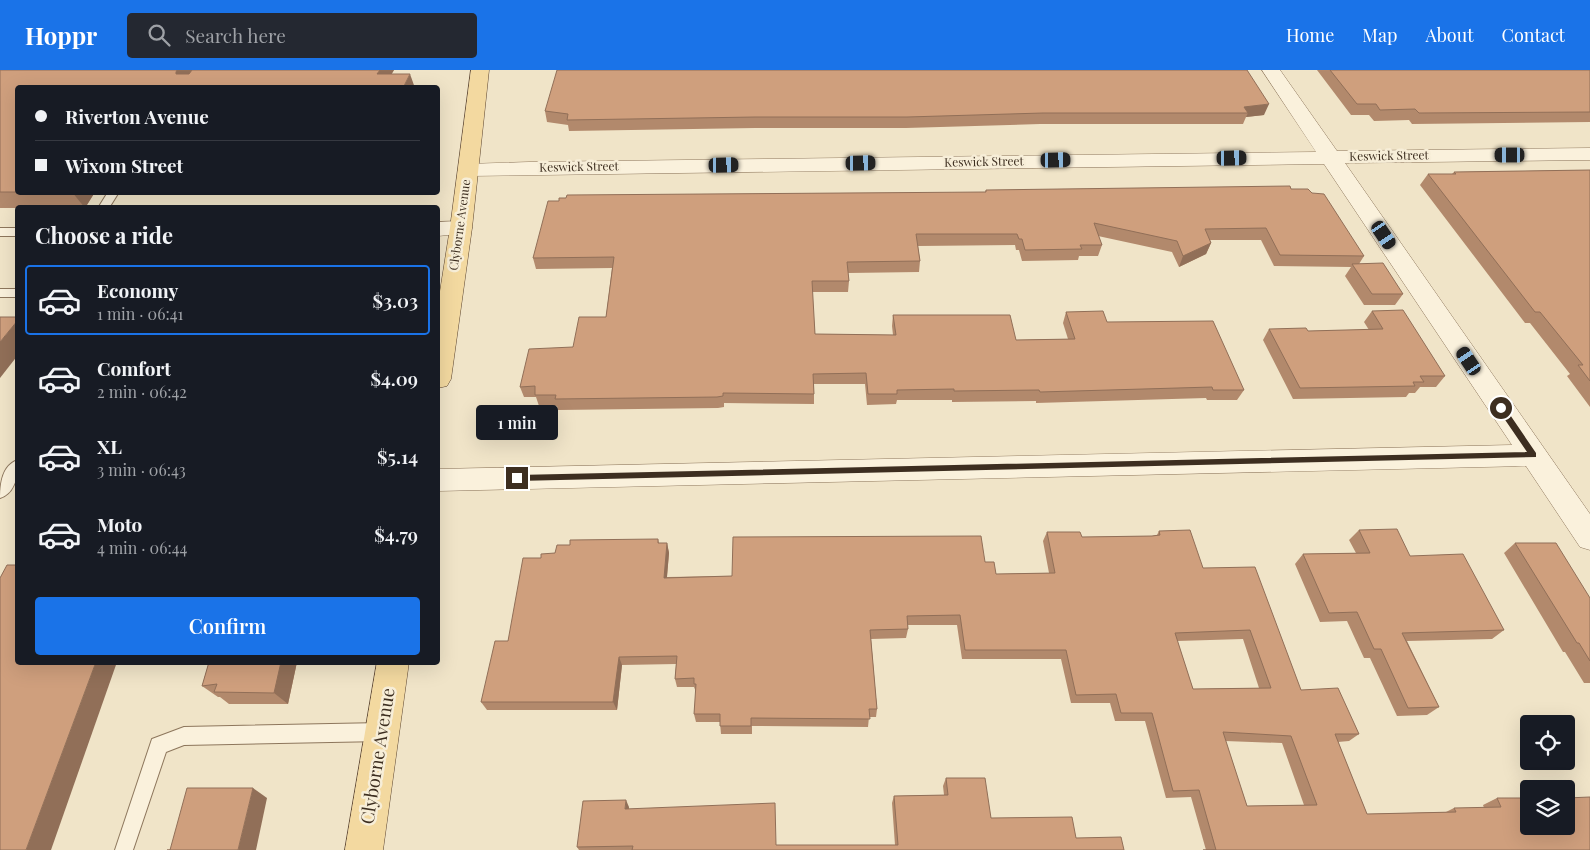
<!DOCTYPE html>
<html lang="en">
<head>
<meta charset="utf-8">
<style>
  :root { --surface:#171b24; --page:#242831; --text:#f1f3f6; --muted:#9ea1a6; --line:#363941; --accent:#1a73e8 }
  body { margin:0; font-family:"Playfair Display",serif; background:var(--page); color:var(--text); height:100vh; display:flex; flex-direction:column; font-size:19px; white-space:nowrap }
  * { box-sizing:border-box; margin:0 }
  p { font-size:16px; color:var(--muted) }
  .icon { flex:none; width:28px; height:28px; fill:none; stroke:currentColor; stroke-width:2; stroke-linecap:round; stroke-linejoin:round }
  .map { position:relative; flex:1; overflow:hidden }
  .sheet { position:absolute; left:15px; top:135px; width:425px; height:460px; display:flex; flex-direction:column; background:var(--surface); border-radius:5px; box-shadow:0 5px 20px #0002 }
  .sheet>* { flex:none }
  .guide { position:absolute; left:15px; top:15px; width:425px; height:110px; border-radius:5px; box-shadow:0 5px 20px #0002; display:grid; align-content:center; height:110px; padding:0 20px; background:var(--surface) }
  .controls { position:absolute; left:1520px; top:645px; display:grid; gap:10px }
  .controls a { display:grid; place-items:center; width:55px; height:55px; border-radius:5px; background:var(--surface); box-shadow:0 5px 20px #0002; font-size:25px }
  .end { position:absolute; width:22px; height:22px; margin:-11px; border:6px solid #3d2e20; background:#fff; box-shadow:0 0 0 2px #fff }
  .from { border-radius:50% }
  .bubble { position:absolute; height:35px; border-radius:5px; background:var(--surface); box-shadow:0 5px 20px #0002; font-size:16px; font-weight:600; line-height:35px; text-align:center }
  .car { position:absolute; width:15px; height:30px; margin:-15px -8px; border-radius:6px; box-shadow:0 0 4px 1px #0007; background:linear-gradient(#222 24%,#8ab4d8 0 40%,#222 0 76%,#8ab4d8 0 86%,#222 0) }
  .guide b { display:flex; align-items:center; gap:18px; height:48px; font-size:19px }
  .guide b+b { border-top:1px solid var(--line) }
  .guide i { width:12px; height:12px; background:var(--text) }
  ul { padding:0; list-style:none }
  li { display:flex; align-items:center; gap:15px; height:70px; margin:0 10px 8px; padding:0 10px; border:2px solid transparent; border-radius:5px }
  li div { flex:1 }
  li b { display:block; font-size:19px }
  li em { font-style:normal; font-weight:600 }
  li.active { border-color:var(--accent) }
  li>.icon { width:45px; height:45px; stroke-width:1.5 }
  h2 { padding:0 20px; font-size:22px; line-height:60px }
  .cta { display:flex; gap:10px; margin-top:auto; padding:10px 20px }
  .cta a { flex:1; height:58px; border-radius:5px; background:var(--accent); color:#fff; font-size:20px; font-weight:600; line-height:58px; text-align:center }
  header { display:flex; align-items:center; gap:30px; box-sizing:border-box; height:70px; padding:0 25px; background:var(--accent); color:#fff }
  header strong { font-size:24px }
  nav { display:flex; gap:28px; margin-inline-start:auto; font-size:18px }
  .search { width:350px; height:45px; background:var(--page); display:flex; align-items:center; gap:12px; box-sizing:border-box; padding:0 18px; border-radius:5px; color:var(--muted); font-size:19px }
  .map>svg:first-child { display:block }
  .lines { fill:none; stroke-linecap:round; stroke-linejoin:round }
  .service-casing { stroke:#8d765c; stroke-width:2 }
  .minor-casing { stroke:#8d765c; stroke-width:1 }
  .primary-casing { stroke:#5b4430; stroke-width:1 }
  .service { fill:#faf1dc; fill-rule:evenodd }
  .minor { fill:#faf1dc; fill-rule:evenodd }
  .primary { fill:#f3d9a0; fill-rule:evenodd }
  .wall { fill:#b2896c; fill-rule:evenodd }
  .shaded-wall { fill:#916f58 }
  .building { fill:#cf9f7d; stroke:#916f58; fill-rule:evenodd }
  .route { fill:#3d2e20 }
  .labels { text-anchor:middle; stroke-width:5; stroke-linejoin:round; paint-order:stroke }
  .far-street-label { font-size:12px; fill:#3d2e20; stroke:#f7eed8 }
  .near-street-label { font-size:18px; fill:#3d2e20; stroke:#f7eed8 }
</style>
</head>
<body>
<header>
<strong>Hoppr</strong>
<div class="search"><svg class="icon" aria-label="search" viewBox="0 0 24 24"><circle cx="10" cy="10" r="6"/><path d="M15 15l6 6"/></svg>Search here</div>
<nav><a>Home</a><a>Map</a><a>About</a><a>Contact</a></nav>
</header>
<div class="map">
<svg width="1590" height="780" viewBox="0 0 1590 780">
  <rect width="100%" height="100%" fill="#f0e4c8"/>
  <g class="lines">
    <!-- service casing -->
    <g class="service-casing">
      <g id="service">
        <path d="M108,122H119L109,138H98Z"/>
        <rect x="0" y="158" width="18" height="8"/>
        <rect x="0" y="219" width="18" height="8"/>
        <path d="M18,390C18,404 16,423 0,428C0,414 2,395 18,390Z"/>
        <path d="M382,653L389,656L391,662L389,668L382,671L184,675L166,682L133,780H115L152,669L184,657Z"/>
      </g>
    </g>
    <!-- minor casing -->
    <g class="minor-casing">
      <g id="minor">
        <path d="M1262,0H1280L1337,81L1590,78V90L1345,93L1590,444V480L1580,477L1526,396L438,421V399L1512,375L1324,94L468,106L461,104L458,100L461,96L468,94L529,92L1316,82Z"/>
        <path d="M461,151L469,153L472,158L469,163L438,166V152Z"/>
      </g>
    </g>
    <!-- primary casing -->
    <g class="primary-casing">
      <g id="primary">
        <path d="M471,0H489L472,158L451,309L447,316L438,318V234L450,158Z"/>
        <path d="M377,592H409L383,780H345Z"/>
      </g>
    </g>
    <!-- service -->
    <use href="#service" class="service"/>
    <!-- minor -->
    <use href="#minor" class="minor"/>
    <!-- primary -->
    <use href="#primary" class="primary"/>
  </g>
  <!-- wall -->
  <g class="wall">
    <path d="M0,0H394L391,4L18,18V122H95L85,138H0Z"/>
    <path d="M1247,0L1264,45L1246,47L1243,54H1040L906,58H755L569,61L568,55L547,52L545,41Z"/>
    <path d="M1317,0H1590V52L1412,54L1409,50L1374,51L1369,45H1351Z"/>
    <path d="M1590,100V337L1567,306L1570,304L1530,253H1525L1420,115L1428,104H1452L1454,102Z"/>
    <path d="M1291,119L1364,186L1359,194L1403,224L1395,235H1364L1345,206L1351,197L1274,196L1261,170H1210L1211,173L1206,184L1179,197L1172,182L1098,166L1102,175L1098,186H1079L1078,190L1022,191L1019,180H1016L1015,175L918,176L920,191L919,202L848,203L849,211L848,222H812L815,264L893,265L892,256L893,245L1016,270L1068,269L1063,253L1066,242L1107,252L1244,320L1237,330H1207L1206,328L1036,333V331L952,332V330H897L896,334L867,335L865,314H814V334L724,333V337L718,338L558,340L557,336H539L536,327H524L520,317L573,277L606,247L612,198L536,199L533,188L985,122L986,120Z"/>
    <path d="M1372,241L1445,306L1436,317H1420L1415,323H1409L1406,327L1293,329L1263,270L1269,259L1308,261L1369,260L1364,252Z"/>
    <path d="M1359,460L1410,486L1504,560L1492,569L1407,571L1439,637L1427,645L1397,646L1370,588H1364L1347,551L1320,552L1295,494L1303,484L1356,483L1349,470Z"/>
    <path d="M1159,461L1203,498L1301,620L1359,664L1349,671L1338,672L1367,744L1446,742L1454,738H1484L1483,735L1497,728L1590,780H1206L1191,727L1166,728L1145,651H1115L1110,633H1071L1061,589H962L957,555H908V559L906,568L871,569L877,639L876,647H869L868,657L752,656V664H721L720,652H696L694,644L696,622L694,617H677L675,609L676,594L622,595L617,640H487L481,632L508,571L541,488L555,483L570,475L658,469L659,473H667L669,483L667,507L732,506L985,492L996,504L1049,503L1043,471L1047,462L1082,467L1152,466L1157,465ZM1243,569L1259,618L1193,619L1177,571ZM1225,671L1282,673L1304,735L1247,736Z"/>
    <path d="M1515,473L1590,528V613H1584L1565,582H1563L1504,483Z"/>
    <path d="M209,592H297L288,634H229L220,627H218L202,616Z"/>
    <path d="M946,708L991,748L1124,780H579L577,777L629,737V739L776,775H895L892,733L894,726L944,725L943,716Z"/>
  </g>
  <!-- shaded-wall -->
  <g class="shaded-wall">
    <path d="M177,0H198L184,17L176,4V2Z"/>
    <path d="M380,0H394L384,18L377,4Z"/>
    <path d="M410,4L415,18H403Z"/>
    <path d="M1269,34L1264,45L1246,47L1248,43L1244,37Z"/>
    <path d="M72,122H95L85,138Z"/>
    <path d="M1211,173L1206,184L1179,197L1183,186Z"/>
    <path d="M18,250V285L0,308V272Z"/>
    <path d="M667,473L669,483L666,517L664,508Z"/>
    <path d="M619,587L622,595L617,640L613,632Z"/>
    <path d="M96,592H117L51,780H26Z"/>
    <path d="M281,592H297L288,634L274,623Z"/>
    <path d="M253,718L267,728L256,780H238Z"/>
    <path d="M626,730L629,737L628,746L625,739Z"/>
  </g>
  <!-- building -->
  <g class="building">
    <path d="M0,0H177L176,2V4H189L192,0H380L377,4H410L403,18H18V122H0Z"/>
    <path d="M557,0H1247L1269,34L1244,37L1248,43H1043L907,47H755L567,50L568,44L545,41Z"/>
    <path d="M1330,0H1590V42L1419,43L1415,39L1380,40L1376,34H1357Z"/>
    <path d="M1590,100V311L1578,295H1583L1540,242H1535L1428,104H1456L1454,102Z"/>
    <path d="M1290,116L1291,119H1308L1312,123L1324,124L1364,186L1280,185L1266,158L1205,159L1211,173L1183,186L1177,171L1094,153L1102,175H1080L1082,179L1025,180L1022,169H1019L1017,164H916L920,191L847,192L849,211H812L815,264L896,265L893,245H1010L1016,270L1075,269L1066,242L1103,241L1107,252L1213,251L1244,320H1213L1212,317L1040,322L1039,320L954,321V319L897,320V324H868L866,303L813,304L814,324L723,323V326L717,327L555,329L556,325H535V316L520,317L529,279L573,277L579,247H606L614,187L533,188L548,131H559V128H566L567,125L986,122V120Z"/>
    <path d="M1383,193L1403,224H1372L1352,194Z"/>
    <path d="M1403,240L1445,306H1420L1424,312H1413L1415,316L1300,318L1269,259L1306,258L1308,261L1383,259L1372,241Z"/>
    <path d="M0,247H18V250L0,272Z"/>
    <path d="M1397,459L1410,486L1463,484L1504,560L1402,563L1439,637L1408,638L1381,579H1374L1357,542L1329,543L1303,484L1370,483L1359,460Z"/>
    <path d="M1190,460L1203,498L1255,497L1301,620L1338,618L1359,664H1335L1367,744L1456,742L1454,738L1501,737L1497,728H1529V756H1566V728L1590,727V780H1203H1216L1199,720L1173,721L1152,643H1121L1116,624L1076,625L1066,580H965L960,545L907,546L908,559L870,560L877,639H869L870,649L751,648V656H720V644H694L696,614H694V608L675,609L677,586L619,587L613,632H481L495,571H508L523,488H541V484L555,483L557,475H570V470L658,469V473H667L664,508L732,506L733,467L981,466L985,492H994L996,504L1055,503L1047,462H1080L1082,467L1152,466L1160,465L1159,461ZM1250,560L1271,618L1193,619L1175,563ZM1223,662L1291,666L1317,735L1247,736Z"/>
    <path d="M1515,473H1556L1590,528V591L1579,573H1577Z"/>
    <path d="M7,495H18V592H96L26,780H0V508Z"/>
    <path d="M209,592H281L274,623L214,622L217,614L202,616Z"/>
    <path d="M946,708H985L991,748L1072,747L1076,768L1121,767L1124,780H632L633,776L577,777L583,731L626,730L625,739L775,733L776,775H898L894,726L948,725Z"/>
    <path d="M187,718H253L238,780H167H170Z"/>
  </g>
  <!-- route -->
  <path class="route" d="M1501,335L1504,336L1536,383V387L517,411L513,408L517,405L1527,382L1497,338Z"/>
  <g class="labels">
    <!-- far-street labels -->
    <g class="far-street-label">
      <text transform="translate(1389 86) rotate(-1)" y="4">Keswick Street</text>
      <text transform="translate(984 92) rotate(-1)" y="4">Keswick Street</text>
      <text transform="translate(579 97) rotate(-1)" y="4">Keswick Street</text>
      <text transform="translate(460 155) rotate(-82)" y="4">Clyborne Avenue</text>
    </g>
    <!-- near-street labels -->
    <g class="near-street-label">
      <text transform="translate(378 686) rotate(-81)" y="6">Clyborne Avenue</text>
    </g>
  </g>
</svg>
<div class="controls">
<a><svg class="icon" aria-label="locate" viewBox="0 0 24 24"><circle cx="12" cy="12" r="6"/><path d="M12 2v4M12 18v4M2 12h4M18 12h4"/></svg></a>
<a><svg class="icon" aria-label="layers" viewBox="0 0 24 24"><path d="M12 4l9 5-9 5-9-5zM3 14l9 5 9-5"/></svg></a>
</div>
<i class="end from" style="left:1501px;top:338px"></i>
<i class="end" style="left:517px;top:408px"></i>
<div class="bubble" style="left:476px;top:335px;width:82px">1 min</div>
<i class="car" style="left:1510px;top:85px;rotate:270deg"></i>
<i class="car" style="left:1232px;top:88px;rotate:89deg"></i>
<i class="car" style="left:1056px;top:90px;rotate:89deg"></i>
<i class="car" style="left:861px;top:93px;rotate:89deg"></i>
<i class="car" style="left:724px;top:95px;rotate:89deg"></i>
<i class="car" style="left:1384px;top:165px;rotate:146deg"></i>
<i class="car" style="left:1469px;top:291px;rotate:326deg"></i>
<div class="guide">
<b><i class="from"></i>Riverton Avenue</b>
<b><i></i>Wixom Street</b>
</div>
<section class="sheet">
<h2>Choose a ride</h2>
<ul>
<li class="active"><svg class="icon" aria-label="car" viewBox="0 0 24 24"><path d="M5 17H2v-5l4-1 3-4h7l3 4 3 1v5h-3M9 17h6M6 11h13"/><circle cx="7" cy="17" r="2"/><circle cx="17" cy="17" r="2"/></svg><div><b>Economy</b><p>1 min · 06:41</p></div><em>$3.03</em></li>
<li><svg class="icon" aria-label="car" viewBox="0 0 24 24"><path d="M5 17H2v-5l4-1 3-4h7l3 4 3 1v5h-3M9 17h6M6 11h13"/><circle cx="7" cy="17" r="2"/><circle cx="17" cy="17" r="2"/></svg><div><b>Comfort</b><p>2 min · 06:42</p></div><em>$4.09</em></li>
<li><svg class="icon" aria-label="car" viewBox="0 0 24 24"><path d="M5 17H2v-5l4-1 3-4h7l3 4 3 1v5h-3M9 17h6M6 11h13"/><circle cx="7" cy="17" r="2"/><circle cx="17" cy="17" r="2"/></svg><div><b>XL</b><p>3 min · 06:43</p></div><em>$5.14</em></li>
<li><svg class="icon" aria-label="car" viewBox="0 0 24 24"><path d="M5 17H2v-5l4-1 3-4h7l3 4 3 1v5h-3M9 17h6M6 11h13"/><circle cx="7" cy="17" r="2"/><circle cx="17" cy="17" r="2"/></svg><div><b>Moto</b><p>4 min · 06:44</p></div><em>$4.79</em></li>
</ul>
<div class="cta"><a>Confirm</a></div>
</section>
</div>
</body>
</html>
